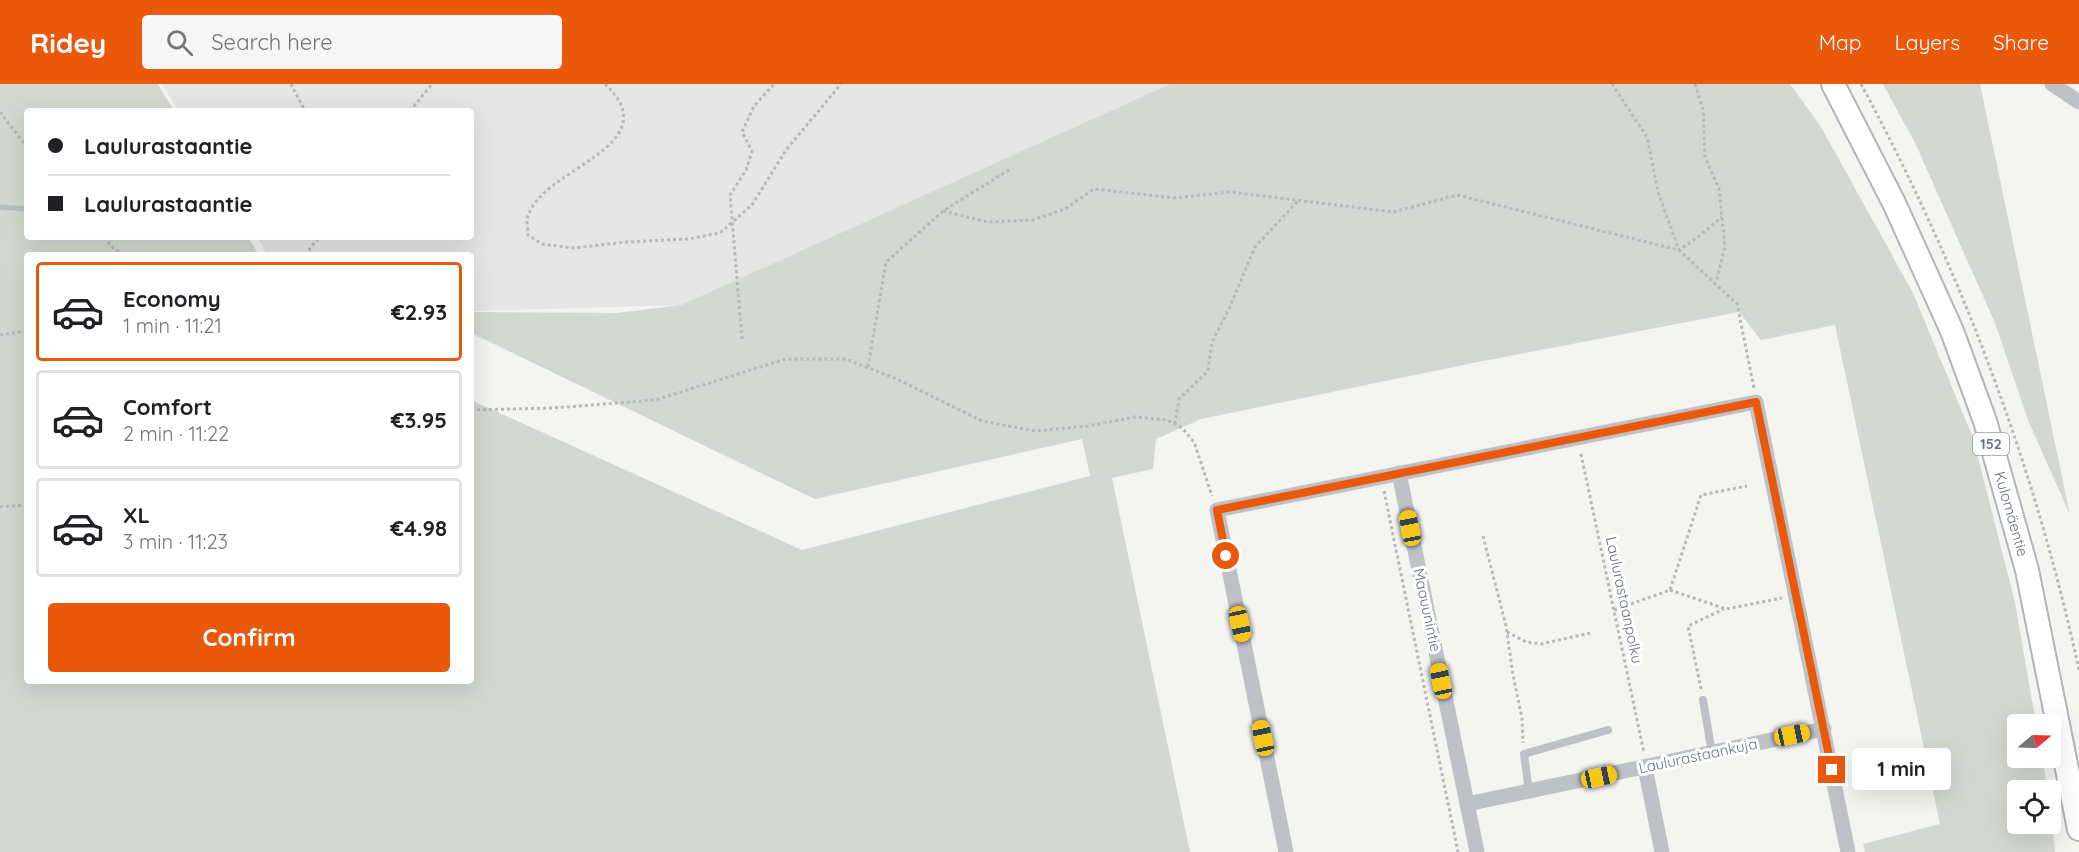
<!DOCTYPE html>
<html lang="en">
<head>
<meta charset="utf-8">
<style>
  :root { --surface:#fff; --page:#f6f6f6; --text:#202124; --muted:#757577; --line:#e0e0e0; --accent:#ea580c }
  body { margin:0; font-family:Quicksand,sans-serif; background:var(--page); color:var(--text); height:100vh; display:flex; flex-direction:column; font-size:22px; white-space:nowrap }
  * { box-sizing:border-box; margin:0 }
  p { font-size:20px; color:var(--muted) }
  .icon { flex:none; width:33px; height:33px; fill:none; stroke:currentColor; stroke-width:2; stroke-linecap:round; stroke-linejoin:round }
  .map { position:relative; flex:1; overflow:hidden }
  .details { position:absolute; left:24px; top:168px; width:450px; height:432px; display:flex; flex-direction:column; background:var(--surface); border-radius:6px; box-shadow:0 6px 24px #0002 }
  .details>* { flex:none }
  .guide { position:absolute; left:24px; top:24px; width:450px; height:132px; border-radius:6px; box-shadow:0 6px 24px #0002; display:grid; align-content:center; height:132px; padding:0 24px; background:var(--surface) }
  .needle { width:39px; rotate:71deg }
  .buttons { position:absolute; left:2007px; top:630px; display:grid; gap:12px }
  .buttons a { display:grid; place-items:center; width:54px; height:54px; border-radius:6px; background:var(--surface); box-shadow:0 6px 24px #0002; font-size:30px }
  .end { position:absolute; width:27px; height:27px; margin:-14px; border:8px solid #ea580c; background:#fff; box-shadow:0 0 0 3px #fff }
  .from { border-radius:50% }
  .bubble { position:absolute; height:42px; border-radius:6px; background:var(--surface); box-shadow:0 6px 24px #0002; font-size:20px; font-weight:700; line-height:42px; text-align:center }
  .car { position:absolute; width:18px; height:36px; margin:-18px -9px; border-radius:8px; box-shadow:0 0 4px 2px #0007; background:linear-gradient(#f5c518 24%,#345 0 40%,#f5c518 0 76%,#345 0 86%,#f5c518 0) }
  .guide b { display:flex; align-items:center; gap:21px; height:57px; font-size:22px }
  .guide b+b { border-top:2px solid var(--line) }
  .guide i { width:15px; height:15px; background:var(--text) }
  ul { padding:10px 0 0; list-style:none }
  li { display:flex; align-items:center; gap:18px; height:99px; margin:0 12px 9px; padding:0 12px; border:3px solid var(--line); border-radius:6px }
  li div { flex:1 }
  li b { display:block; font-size:22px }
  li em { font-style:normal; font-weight:700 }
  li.on { border-color:var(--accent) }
  li>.icon { width:54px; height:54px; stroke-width:1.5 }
  .primary-button { display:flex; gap:12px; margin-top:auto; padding:12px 24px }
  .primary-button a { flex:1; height:69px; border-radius:6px; background:var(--accent); color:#fff; font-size:24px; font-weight:700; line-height:69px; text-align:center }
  header { display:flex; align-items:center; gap:36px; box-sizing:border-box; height:84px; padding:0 30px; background:var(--accent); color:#fff }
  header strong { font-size:28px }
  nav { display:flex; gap:33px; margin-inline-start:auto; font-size:21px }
  .search { width:420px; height:54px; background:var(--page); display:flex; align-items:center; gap:15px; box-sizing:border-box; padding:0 21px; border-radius:6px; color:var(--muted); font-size:22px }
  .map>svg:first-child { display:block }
  .built { fill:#e5e6e5 }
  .green { fill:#d3d9d1 }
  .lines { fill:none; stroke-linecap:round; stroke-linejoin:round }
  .stream { stroke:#b7c0c5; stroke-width:5 }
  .primary-casing { stroke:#b2b5b9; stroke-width:26 }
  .path { stroke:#b6b8bb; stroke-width:3; stroke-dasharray:3 3; stroke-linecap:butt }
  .lane { stroke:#bec1c5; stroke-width:8 }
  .street { stroke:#bec1c5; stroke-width:15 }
  .primary { stroke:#fff; stroke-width:22 }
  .route { stroke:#ea580c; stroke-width:8 }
  .labels { text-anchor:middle; stroke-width:6; stroke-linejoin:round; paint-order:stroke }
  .shield { fill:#fff; stroke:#949ca5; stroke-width:1.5 }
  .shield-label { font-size:14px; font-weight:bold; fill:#66717f }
  .street-label { font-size:15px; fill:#66717f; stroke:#fff }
</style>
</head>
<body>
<header>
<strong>Ridey</strong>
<div class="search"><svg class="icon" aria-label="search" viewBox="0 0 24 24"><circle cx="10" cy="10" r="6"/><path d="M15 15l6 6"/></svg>Search here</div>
<nav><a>Map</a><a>Layers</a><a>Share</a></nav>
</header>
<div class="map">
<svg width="2079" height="768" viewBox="0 0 2079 768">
  <rect width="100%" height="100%" fill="#f4f4f1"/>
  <!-- built -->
  <path class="built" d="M162,0H1170L681,221L471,227V171H268L257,153H471V27H179Z"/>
  <!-- green -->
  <g class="green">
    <path d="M0,0H158L174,27H27V153H248L259,171H27V597H471V316L802,466L1090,392L1082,355L815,415L471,249V228L618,229L681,221L1170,0H1790L1821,43L1913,209L1973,354L2015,518L2036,640H2018V674H2042L2048,706H2018V740H2050L2051,726L2055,768H1865L1863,760L1940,740L1835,241L1761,256L1739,228L1478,278L1201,335L1156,355L1153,385L1112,394L1190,768H0Z"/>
    <path d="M1883,0H1980L2070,431L2028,336L1995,239L1916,61Z"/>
  </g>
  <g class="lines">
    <!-- stream -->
    <path class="stream" d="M0,123L27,125"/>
    <!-- primary casing -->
    <g class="primary-casing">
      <path id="primary" d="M1833,0L1894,119L1952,247L1985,337L2027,486L2079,745"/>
    </g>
    <!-- path -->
    <g class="path">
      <path d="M291,0L305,27"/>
      <path d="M605,0C671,62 542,84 528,132C526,137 528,145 528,151L542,160L573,164L627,158L688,155L720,149L752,121L786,66L841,0"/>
      <path d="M1612,0L1647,53L1658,108L1679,166L1698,153L1722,133"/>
      <path d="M1695,0L1703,26L1705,73L1719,105L1725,163L1716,198"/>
      <path d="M1861,0C1960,184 2035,382 2079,586"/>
      <path d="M410,27L432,0"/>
      <path d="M0,28L27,63"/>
      <path d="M943,127L987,138L1033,136L1065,125L1094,105L1174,114L1230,108L1394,128L1457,111L1679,166L1737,220L1754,304"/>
      <path d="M104,153L113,164L125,171"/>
      <path d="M305,171L319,153"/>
      <path d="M0,251L27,247"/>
      <path d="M742,255L730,111L746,86L752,67L742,48L754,22L774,0"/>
      <path d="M868,283L886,178L943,127L1012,84"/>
      <path d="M471,326L553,324L655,316L786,275H846L899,296L982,337L1035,347L1088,342L1135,333L1167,336L1182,344L1194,358L1212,412"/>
      <path d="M1175,340L1179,315L1208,287L1212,258L1229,225L1255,163L1298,117"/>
      <path d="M1581,370L1644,669"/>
      <path d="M1384,407L1458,768"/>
      <path d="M0,423L27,421"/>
      <path d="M1483,452L1506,542L1513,591L1522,634L1523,659"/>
      <path d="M1670,506L1726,525L1782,514"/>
      <path d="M1614,526L1670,506L1701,411L1747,402"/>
      <path d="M1507,548L1526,558L1541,560L1590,549"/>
      <path d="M1701,605L1688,542L1724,525"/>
    </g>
    <!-- lane -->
    <g class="lane">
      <path d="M1703,616L1712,669"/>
      <path d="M1529,708L1524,670L1608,646"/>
    </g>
    <!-- street -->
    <g class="street">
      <path d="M2052,0L2079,18"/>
      <path d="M1399,389L1477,768"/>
      <path d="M1645,683L1662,768"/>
      <path d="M1467,720L1824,645"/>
      <path d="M1286,768L1217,426L1756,318L1848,768"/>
    </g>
    <!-- primary -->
    <use href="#primary" class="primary"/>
  </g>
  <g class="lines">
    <!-- route -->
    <path class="route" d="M1226,472L1217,426L1756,318L1832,686"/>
  </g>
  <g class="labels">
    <!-- shield labels -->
    <rect class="shield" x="1973" y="349" width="36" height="22" rx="4.5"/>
    <g class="shield-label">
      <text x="1991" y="365">152</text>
    </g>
    <!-- street labels -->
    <g class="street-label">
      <text transform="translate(2011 430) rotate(74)" y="5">Kulomäentie</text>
      <text transform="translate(1624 516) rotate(78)" y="5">Laulurastaanpolku</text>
      <text transform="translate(1427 526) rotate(78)" y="5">Maauunintie</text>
      <text transform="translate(1698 672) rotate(-12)" y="5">Laulurastaankuja</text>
    </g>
  </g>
</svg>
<div class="buttons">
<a><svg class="needle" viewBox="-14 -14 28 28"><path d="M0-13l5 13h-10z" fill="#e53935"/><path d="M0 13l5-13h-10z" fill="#757577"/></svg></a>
<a><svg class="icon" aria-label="locate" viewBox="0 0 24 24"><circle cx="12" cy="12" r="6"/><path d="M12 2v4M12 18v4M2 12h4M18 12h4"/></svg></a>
</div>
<i class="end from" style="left:1226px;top:472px"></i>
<i class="end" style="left:1832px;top:686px"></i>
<div class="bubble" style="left:1852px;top:664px;width:99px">1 min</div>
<i class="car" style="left:1410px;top:444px;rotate:349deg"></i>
<i class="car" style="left:1240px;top:540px;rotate:168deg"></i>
<i class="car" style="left:1441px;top:597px;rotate:348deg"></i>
<i class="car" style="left:1792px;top:651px;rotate:78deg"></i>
<i class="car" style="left:1263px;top:654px;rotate:348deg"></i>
<i class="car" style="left:1599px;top:693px;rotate:78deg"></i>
<div class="guide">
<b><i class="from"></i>Laulurastaantie</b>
<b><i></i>Laulurastaantie</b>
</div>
<section class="details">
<ul>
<li class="on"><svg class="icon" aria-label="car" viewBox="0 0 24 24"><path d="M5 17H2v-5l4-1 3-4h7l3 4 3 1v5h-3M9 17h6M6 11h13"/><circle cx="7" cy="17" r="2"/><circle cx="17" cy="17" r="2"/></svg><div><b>Economy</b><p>1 min · 11:21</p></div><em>€2.93</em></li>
<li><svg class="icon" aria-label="car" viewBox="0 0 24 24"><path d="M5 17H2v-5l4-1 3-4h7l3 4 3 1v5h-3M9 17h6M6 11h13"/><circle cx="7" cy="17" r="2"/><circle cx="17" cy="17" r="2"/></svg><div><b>Comfort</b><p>2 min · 11:22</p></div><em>€3.95</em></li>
<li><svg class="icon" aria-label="car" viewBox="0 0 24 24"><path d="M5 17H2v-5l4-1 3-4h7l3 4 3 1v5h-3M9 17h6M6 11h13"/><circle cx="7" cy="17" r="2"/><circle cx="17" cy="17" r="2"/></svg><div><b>XL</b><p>3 min · 11:23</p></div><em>€4.98</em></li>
</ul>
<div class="primary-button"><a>Confirm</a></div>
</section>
</div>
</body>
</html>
